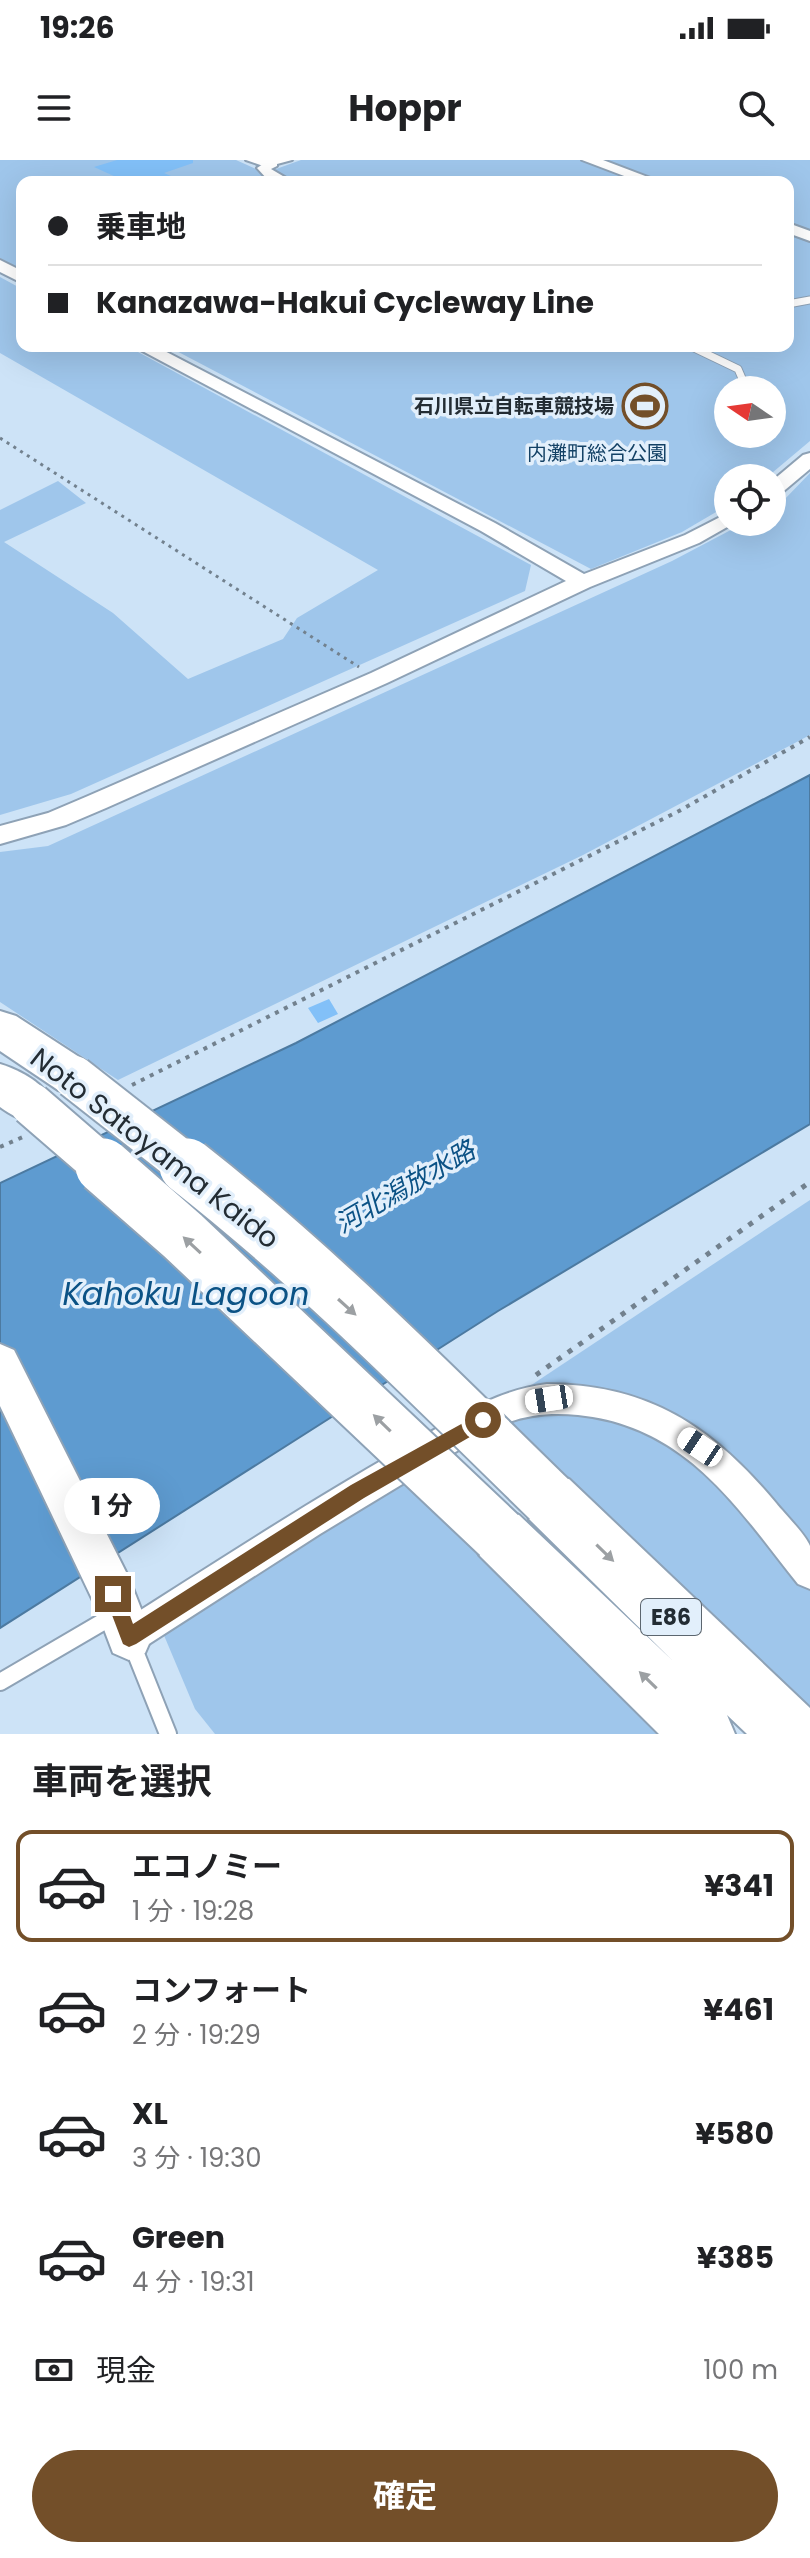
<!DOCTYPE html>
<html lang="ja">
<head>
<meta charset="utf-8">
<style>
  :root { --surface:#fff; --page:#f6f6f6; --text:#202124; --muted:#757577; --line:#e0e0e0; --accent:#734f29 }
  body { margin:0; font-family:Poppins,"Noto Sans JP",sans-serif; background:var(--page); color:var(--text); height:100vh; display:flex; flex-direction:column; font-size:30px; white-space:nowrap }
  * { box-sizing:border-box; margin:0 }
  p { font-size:26px; color:var(--muted) }
  .icon { flex:none; width:44px; height:44px; fill:none; stroke:currentColor; stroke-width:2; stroke-linecap:round; stroke-linejoin:round }
  .map { position:relative; height:1574px; overflow:hidden }
  .details { display:flex; flex-direction:column; background:var(--surface); flex:1 }
  .details>* { flex:none }
  .guide { position:absolute; left:16px; top:16px; width:778px; height:176px; border-radius:16px; box-shadow:0 8px 32px #0002; display:grid; align-content:center; height:176px; padding:0 32px; background:var(--surface) }
  .needle { width:52px; rotate:283deg }
  .buttons { position:absolute; left:714px; top:216px; display:grid; gap:16px }
  .buttons a { display:grid; place-items:center; width:72px; height:72px; border-radius:50%; background:var(--surface); box-shadow:0 8px 32px #0002; font-size:40px }
  .end { position:absolute; width:36px; height:36px; margin:-18px; border:10px solid #734f29; background:#fff; box-shadow:0 0 0 4px #fff }
  .from { border-radius:50% }
  .bubble { position:absolute; height:56px; border-radius:28px; background:var(--surface); box-shadow:0 8px 32px #0002; font-size:26px; font-weight:700; line-height:56px; text-align:center }
  .car { position:absolute; width:24px; height:48px; margin:-24px -12px; border-radius:10px; box-shadow:0 0 6px 2px #0007; background:linear-gradient(#fff 24%,#345 0 40%,#fff 0 76%,#345 0 86%,#fff 0) }
  .guide b { display:flex; align-items:center; gap:28px; height:76px; font-size:30px }
  .guide b+b { border-top:2px solid var(--line) }
  .guide i { width:20px; height:20px; background:var(--text) }
  ul { padding:0; list-style:none }
  li { display:flex; align-items:center; gap:24px; height:112px; margin:0 16px 12px; padding:0 16px; border:4px solid transparent; border-radius:16px }
  li div { flex:1 }
  li b { display:block; font-size:30px }
  li em { font-style:normal; font-weight:700 }
  li.current { border-color:var(--accent) }
  li>.icon { width:72px; height:72px; stroke-width:1.5 }
  h2 { padding:0 32px; font-size:36px; line-height:96px }
  .pay { display:flex; align-items:center; gap:20px; height:88px; padding:0 32px; font-size:30px }
  .pay p { margin-inline-start:auto }
  .primary-button { display:flex; gap:16px; margin-top:auto; padding:16px 32px }
  .primary-button a { flex:1; height:92px; border-radius:48px; background:var(--accent); color:#fff; font-size:32px; font-weight:700; line-height:92px; text-align:center }
  .status { display:flex; justify-content:space-between; align-items:center; height:56px; padding:0 40px; background:var(--surface); direction:ltr }
  .status svg { height:22px; fill:currentColor }
  header { display:flex; justify-content:space-between; align-items:center; height:104px; padding:0 32px; background:var(--surface); font-size:36px; font-weight:700 }
  .map>svg:first-child { display:block }
  .green { fill:#9fc6eb; fill-rule:evenodd }
  .water { fill:#5e9bd0; stroke:#4c7aa1; stroke-width:2 }
  .building { fill:#82c0f8 }
  .lines { fill:none; stroke-linecap:round; stroke-linejoin:round }
  .service-far1-casing { stroke:#8ea2b6; stroke-width:9 }
  .service-casing { stroke:#8ea2b6; stroke-width:20 }
  .minor-casing { stroke:#8ea2b6; stroke-width:4 }
  .tertiary-casing { stroke:#8ea2b6; stroke-width:4 }
  .secondary-casing { stroke:#8ea2b6; stroke-width:4 }
  .motorway-casing { stroke:#8ea2b6; stroke-width:4 }
  .path-far2 { stroke:#72818e; stroke-width:3; stroke-dasharray:3 5; stroke-linecap:butt }
  .path-far1 { stroke:#72818e; stroke-width:4; stroke-dasharray:4 6; stroke-linecap:butt }
  .path { stroke:#72818e; stroke-width:5; stroke-dasharray:5 8; stroke-linecap:butt }
  .service-far1 { stroke:#fff; stroke-width:7 }
  .service { stroke:#fff; stroke-width:16 }
  .minor { fill:#fff; fill-rule:evenodd }
  .tertiary { fill:#fff; fill-rule:evenodd }
  .secondary { fill:#fff; fill-rule:evenodd }
  .motorway { fill:#fff; fill-rule:evenodd }
  .motorway-bridge-far1-casing { stroke:#8ea2b6; stroke-width:46; stroke-linecap:butt }
  .motorway-bridge-casing { stroke:#8ea2b6; stroke-width:59; stroke-linecap:butt }
  .motorway-bridge-far1 { stroke:#fff; stroke-width:42 }
  .motorway-bridge { stroke:#fff; stroke-width:55 }
  .oneway { fill:#9ca0a3 }
  .route { fill:#734f29 }
  .labels { text-anchor:middle; stroke-width:7; stroke-linejoin:round; paint-order:stroke }
  .far-poi-label { font-size:20px; font-weight:bold; fill:#232c33; stroke:#e2effb; text-anchor:end }
  .far-park-label { font-size:20px; fill:#134165; stroke:#e2effb }
  .shield { fill:#e2effb; stroke:#5c666f; stroke-width:2 }
  .shield-label { font-size:22px; font-weight:bold; fill:#232c33 }
  .water-label { font-size:26px; font-style:italic; fill:#0b5285; stroke:#e2effb }
  .near-street-label { font-size:28px; fill:#232c33; stroke:#e2effb }
  .near-water-label { font-size:32px; font-style:italic; fill:#0b5285; stroke:#e2effb }
</style>
</head>
<body>
<div class="status"><b>19:26</b><svg viewBox="0 0 49 12"><path d="M0 12V9h3v3zM5 12V6h3v6zM10 12V3h3v9zM15 12V0h3v12zM26 1h20v11H26zM47 4h2v5h-2z"/></svg></div>
<header><svg class="icon" aria-label="menu" viewBox="0 0 24 24"><path d="M4 6h16M4 12h16M4 18h16"/></svg>Hoppr<svg class="icon" aria-label="search" viewBox="0 0 24 24"><circle cx="10" cy="10" r="6"/><path d="M15 15l6 6"/></svg></header>
<div class="map">
<svg width="810" height="1574" viewBox="0 0 810 1574">
  <rect width="100%" height="100%" fill="#cde3f7"/>
  <!-- green -->
  <g class="green">
    <path d="M0,0H236L265,13L301,0H810V281L766,318H728V345L682,372L591,409L167,186H788V22H22V110L0,98ZM728,230H772V274H728Z"/>
    <path d="M0,117L22,129V186H127L531,405L525,431L71,634L0,655V350L58,321L86,343L4,382L113,453L188,519L283,479L297,458L378,410L0,193Z"/>
    <path d="M810,313V575L583,695L118,920L0,842V692L48,686L672,401L746,362H772V347L782,342Z"/>
    <path d="M810,1040V1551L492,1251Z"/>
    <path d="M438,1296L730,1574H215L195,1549L163,1473Z"/>
  </g>
  <!-- water -->
  <path class="water" d="M810,615V964L498,1151L0,1468V1023L296,883Z"/>
  <!-- building -->
  <g class="building">
    <path d="M117,0H193V3L164,13L185,22H127L94,7Z"/>
    <path d="M329,839L338,854L318,863L308,848Z"/>
  </g>
  <g class="lines">
    <!-- service-far1 casing -->
    <g class="service-far1-casing">
      <g id="service-far1">
        <path d="M788,144L810,140"/>
        <path d="M690,186L738,209L747,230"/>
      </g>
    </g>
    <!-- service casing -->
    <g class="service-casing">
      <g id="service">
        <path d="M132,1484L168,1574"/>
        <path d="M0,1522L113,1456"/>
      </g>
    </g>
    <!-- minor casing -->
    <g class="minor-casing">
      <g id="minor">
        <path d="M269,0H277V6L271,9L293,22L267,19L257,8Z"/>
        <path d="M547,1224C648,1224 713,1267 776,1343C784,1353 806,1375 810,1386C810,1397 810,1417 810,1429L798,1424C736,1346 686,1266 578,1255C549,1252 521,1255 495,1268L320,1374L141,1489L129,1494L117,1489L112,1477L117,1465C210,1406 302,1346 398,1291C446,1264 490,1231 547,1224Z"/>
      </g>
    </g>
    <!-- tertiary casing -->
    <g class="tertiary-casing">
      <g id="tertiary">
        <path d="M246,0H292L266,7Z"/>
        <path d="M582,0H603L661,22H640Z"/>
        <path d="M788,63L810,71V81L788,73Z"/>
        <path d="M0,100L22,111V123L0,112Z"/>
        <path d="M133,186H155L495,363L584,414L685,375L728,353V362H736L699,383L590,427L387,523L106,648L66,665L0,684V666L48,653L88,636L371,513L566,421L481,371Z"/>
        <path d="M810,293V309L779,335L772,337V321L803,295Z"/>
      </g>
    </g>
    <!-- secondary casing -->
    <g class="secondary-casing">
      <path id="secondary" d="M0,1184L14,1190L129,1418L152,1477L145,1493L129,1500L113,1493L94,1443L0,1246Z"/>
    </g>
    <!-- motorway casing -->
    <g class="motorway-casing">
      <g id="motorway">
        <path d="M0,851L16,856L90,904L97,917L90,930L74,935L58,930L0,891Z"/>
        <path d="M0,904C22,911 44,923 54,944L47,957C27,964 17,959 0,947Z"/>
        <path d="M549,1311L569,1319L810,1548V1574H747L727,1555L735,1574H659L479,1395L470,1375L479,1355L499,1346L519,1355L673,1501L529,1359L521,1339L529,1319Z"/>
      </g>
    </g>
    <!-- path-far2 -->
    <path class="path-far2" d="M0,278L359,507"/>
    <!-- path-far1 -->
    <g class="path-far1">
      <path d="M132,925L679,651L810,577"/>
      <path d="M0,987L23,977"/>
    </g>
    <!-- path -->
    <path class="path" d="M536,1215L810,1022"/>
    <!-- service-far1 -->
    <use href="#service-far1" class="service-far1"/>
    <!-- service -->
    <use href="#service" class="service"/>
    <!-- minor -->
    <use href="#minor" class="minor"/>
    <!-- tertiary -->
    <use href="#tertiary" class="tertiary"/>
    <!-- secondary -->
    <use href="#secondary" class="secondary"/>
    <!-- motorway -->
    <use href="#motorway" class="motorway"/>
    <!-- motorway-bridge-far1 casing -->
    <g class="motorway-bridge-far1-casing">
      <g id="motorway-bridge-far1">
        <path d="M74,917L190,1008"/>
        <path d="M31,944L105,1008"/>
      </g>
    </g>
    <!-- motorway-bridge casing -->
    <g class="motorway-bridge-casing">
      <g id="motorway-bridge">
        <path d="M103,1006L183,1076L499,1375"/>
        <path d="M187,1006C316,1107 432,1225 549,1339"/>
      </g>
    </g>
    <!-- motorway-bridge-far1 -->
    <use href="#motorway-bridge-far1" class="motorway-bridge-far1"/>
    <!-- motorway-bridge -->
    <use href="#motorway-bridge" class="motorway-bridge"/>
  </g>
  <!-- one-way arrows -->
  <defs><path id="oneway-solid" d="M-6-.8H1V-3.2L6.5 0L1 3.2V.8H-6Z" transform="scale(2)"/></defs>
  <g class="oneway">
    <use href="#oneway-solid" transform="translate(192 1085) rotate(-137)"/>
    <use href="#oneway-solid" transform="translate(347 1147) rotate(42)"/>
    <use href="#oneway-solid" transform="translate(382 1263) rotate(-136)"/>
    <use href="#oneway-solid" transform="translate(605 1393) rotate(44)"/>
    <use href="#oneway-solid" transform="translate(648 1520) rotate(-136)"/>
  </g>
  <!-- route -->
  <path class="route" d="M483,1252L489,1254L492,1260L489,1266L364,1338L136,1484L129,1487L123,1484L104,1434L107,1428L113,1425L120,1428L133,1464L351,1325Z"/>
  <!-- icons -->
  <defs>
    <g id="stadium-ring" transform="scale(2.3)"><circle r="9.5" fill="#e2effb" stroke="#734f29" stroke-width="1.5"/><path d="M0-5a6.5 5 0 1 0 0 10a6.5 5 0 1 0 0-10ZM-3.5-1.8h7v3.6h-7Z" fill="#734f29"/></g>
  </defs>
  <g fill-rule="evenodd">
    <use href="#stadium-ring" x="645" y="246"/>
  </g>
  <g class="labels">
    <!-- far-poi labels -->
    <g class="far-poi-label">
      <text x="614" y="253">石川県立自転車競技場</text>
    </g>
    <!-- far-park labels -->
    <g class="far-park-label">
      <text x="597" y="300">内灘町総合公園</text>
    </g>
    <!-- shield labels -->
    <rect class="shield" x="641" y="1439" width="60" height="36" rx="6"/>
    <g class="shield-label">
      <text x="671" y="1465">E86</text>
    </g>
    <!-- water labels -->
    <g class="water-label">
      <text transform="translate(405 1027) rotate(-30)" y="9">河北潟放水路</text>
    </g>
    <!-- near-street labels -->
    <g class="near-street-label">
      <text transform="translate(155 988) rotate(38)" y="10">Noto Satoyama Kaido</text>
    </g>
    <!-- near-water labels -->
    <g class="near-water-label">
      <text x="186" y="1145">Kahoku Lagoon</text>
    </g>
  </g>
</svg>
<div class="buttons">
<a><svg class="needle" viewBox="-14 -14 28 28"><path d="M0-13l5 13h-10z" fill="#e53935"/><path d="M0 13l5-13h-10z" fill="#757577"/></svg></a>
<a><svg class="icon" aria-label="locate" viewBox="0 0 24 24"><circle cx="12" cy="12" r="6"/><path d="M12 2v4M12 18v4M2 12h4M18 12h4"/></svg></a>
</div>
<i class="end from" style="left:483px;top:1260px"></i>
<i class="end" style="left:113px;top:1434px"></i>
<div class="bubble" style="left:64px;top:1318px;width:96px">1 分</div>
<i class="car" style="left:549px;top:1239px;rotate:261deg"></i>
<i class="car" style="left:700px;top:1287px;rotate:304deg"></i>
<div class="guide">
<b><i class="from"></i>乗車地</b>
<b><i></i>Kanazawa-Hakui Cycleway Line</b>
</div>
</div>
<section class="details">
<h2>車両を選択</h2>
<ul>
<li class="current"><svg class="icon" aria-label="car" viewBox="0 0 24 24"><path d="M5 17H2v-5l4-1 3-4h7l3 4 3 1v5h-3M9 17h6M6 11h13"/><circle cx="7" cy="17" r="2"/><circle cx="17" cy="17" r="2"/></svg><div><b>エコノミー</b><p>1 分 · 19:28</p></div><em>¥341</em></li>
<li><svg class="icon" aria-label="car" viewBox="0 0 24 24"><path d="M5 17H2v-5l4-1 3-4h7l3 4 3 1v5h-3M9 17h6M6 11h13"/><circle cx="7" cy="17" r="2"/><circle cx="17" cy="17" r="2"/></svg><div><b>コンフォート</b><p>2 分 · 19:29</p></div><em>¥461</em></li>
<li><svg class="icon" aria-label="car" viewBox="0 0 24 24"><path d="M5 17H2v-5l4-1 3-4h7l3 4 3 1v5h-3M9 17h6M6 11h13"/><circle cx="7" cy="17" r="2"/><circle cx="17" cy="17" r="2"/></svg><div><b>XL</b><p>3 分 · 19:30</p></div><em>¥580</em></li>
<li><svg class="icon" aria-label="car" viewBox="0 0 24 24"><path d="M5 17H2v-5l4-1 3-4h7l3 4 3 1v5h-3M9 17h6M6 11h13"/><circle cx="7" cy="17" r="2"/><circle cx="17" cy="17" r="2"/></svg><div><b>Green</b><p>4 分 · 19:31</p></div><em>¥385</em></li>
</ul>
<div class="pay"><svg class="icon" aria-label="cash" viewBox="0 0 24 24"><path d="M3 7h18v10H3z"/><circle cx="12" cy="12" r="2"/></svg>現金<p>100 m</p></div>
<div class="primary-button"><a>確定</a></div>
</section>
</body>
</html>
